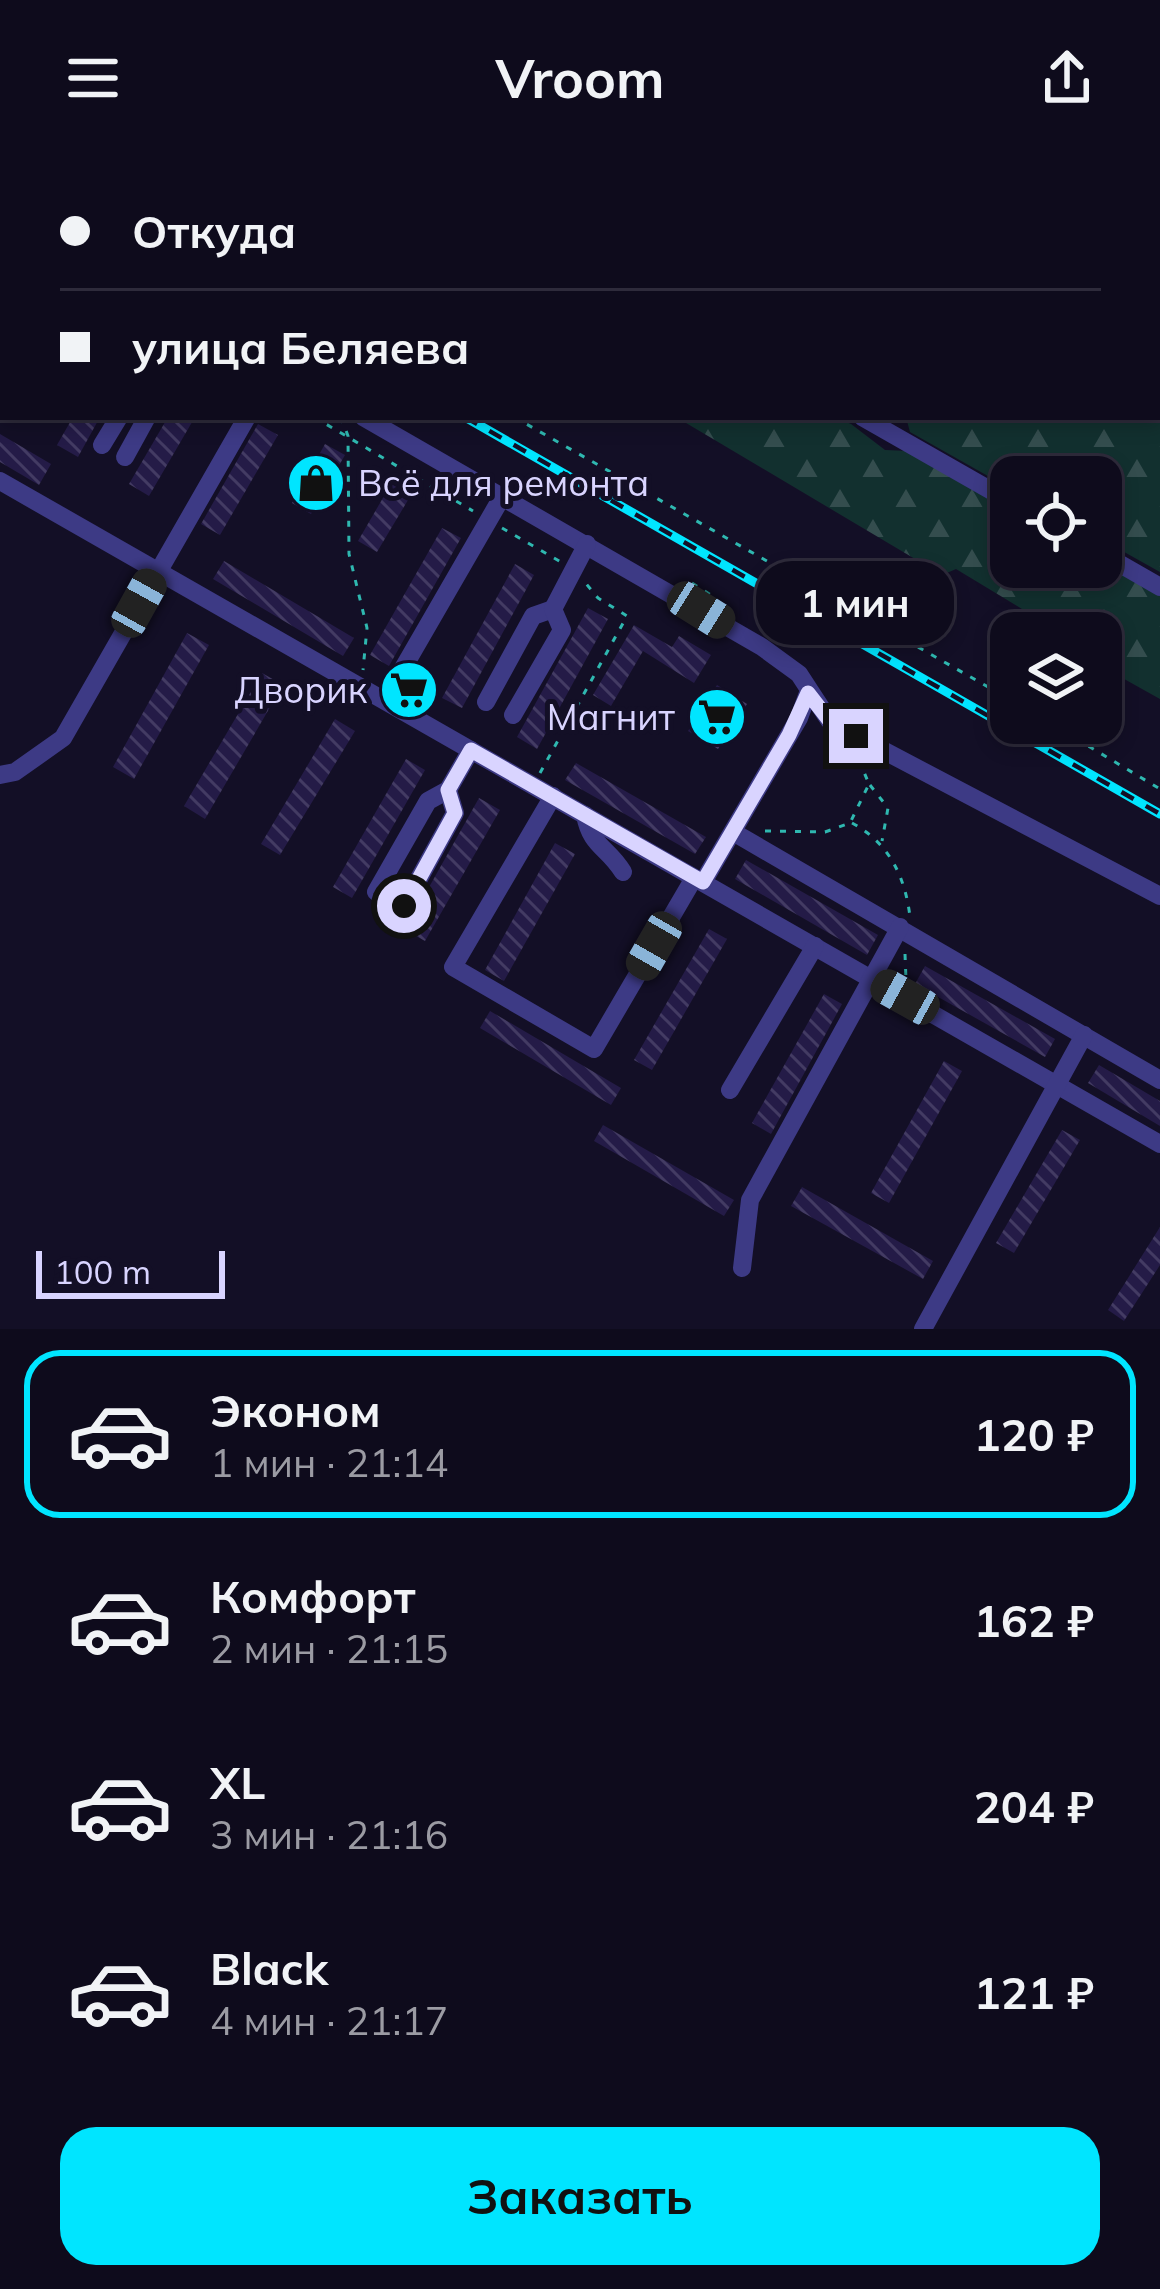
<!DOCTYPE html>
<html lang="ru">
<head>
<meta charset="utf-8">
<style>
  :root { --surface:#0e0b1c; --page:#1c1929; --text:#f1f3f6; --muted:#9b9ba3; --line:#2e2b3b; --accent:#00e5ff }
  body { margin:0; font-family:Mulish,sans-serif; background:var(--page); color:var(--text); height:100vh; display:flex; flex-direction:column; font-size:45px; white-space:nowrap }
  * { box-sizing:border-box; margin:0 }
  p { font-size:39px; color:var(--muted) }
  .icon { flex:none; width:66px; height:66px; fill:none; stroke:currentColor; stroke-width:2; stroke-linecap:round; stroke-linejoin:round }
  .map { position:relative; height:1173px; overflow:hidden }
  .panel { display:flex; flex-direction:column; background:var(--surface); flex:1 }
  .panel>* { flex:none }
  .hud { position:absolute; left:0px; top:0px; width:1161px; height:264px; box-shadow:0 6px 18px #0003,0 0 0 3px var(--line); display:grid; align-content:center; height:264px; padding:0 60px; background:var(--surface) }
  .controls { position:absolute; left:990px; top:300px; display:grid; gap:24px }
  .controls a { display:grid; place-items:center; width:132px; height:132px; border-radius:24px; background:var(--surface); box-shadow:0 6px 18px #0003,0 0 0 3px var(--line); font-size:60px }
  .scale { position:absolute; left:36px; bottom:30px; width:189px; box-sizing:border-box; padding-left:12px; border:6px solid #d9d4ff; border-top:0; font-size:33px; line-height:42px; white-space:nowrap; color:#d9d4ff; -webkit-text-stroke:9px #130f26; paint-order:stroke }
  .end { position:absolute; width:54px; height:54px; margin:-27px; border:15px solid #d9d4ff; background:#111; box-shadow:0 0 0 6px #111 }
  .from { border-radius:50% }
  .bubble { position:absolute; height:84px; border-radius:36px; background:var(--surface); box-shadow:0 6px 18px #0003,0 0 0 3px var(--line); font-size:39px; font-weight:700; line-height:84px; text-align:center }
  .car { position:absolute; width:36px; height:72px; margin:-36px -18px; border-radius:15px; box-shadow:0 0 9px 3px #0007; background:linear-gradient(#222 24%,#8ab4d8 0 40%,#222 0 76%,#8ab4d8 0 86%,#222 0) }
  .hud b { display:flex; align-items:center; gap:42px; height:114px; font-size:45px }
  .hud b+b { border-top:3px solid var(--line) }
  .hud i { width:30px; height:30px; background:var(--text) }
  ul { padding:21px 0 0; list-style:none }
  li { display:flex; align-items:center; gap:36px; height:168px; margin:0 24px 18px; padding:0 36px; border:6px solid transparent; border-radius:36px }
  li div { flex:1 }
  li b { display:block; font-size:45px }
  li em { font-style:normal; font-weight:700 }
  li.on { border-color:var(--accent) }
  li>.icon { width:108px; height:108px; stroke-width:1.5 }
  .cta { display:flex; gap:24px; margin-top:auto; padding:24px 60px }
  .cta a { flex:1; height:138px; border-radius:36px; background:var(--accent); color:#111; font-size:48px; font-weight:700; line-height:138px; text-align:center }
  header { display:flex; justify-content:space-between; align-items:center; height:156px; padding:0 60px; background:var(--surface); font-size:54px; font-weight:700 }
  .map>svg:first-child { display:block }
  .forest { fill:url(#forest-firs) }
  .building { fill:url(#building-back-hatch) }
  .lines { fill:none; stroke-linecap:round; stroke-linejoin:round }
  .path { stroke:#2fb8b0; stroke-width:3; stroke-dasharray:6 9; stroke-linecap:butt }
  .minor { stroke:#3d3a85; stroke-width:18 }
  .rail-casing { stroke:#00e5ff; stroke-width:9 }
  .rail { stroke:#130f26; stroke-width:4.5; stroke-dasharray:14; stroke-linecap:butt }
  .route { stroke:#d9d4ff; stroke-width:15 }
  .labels { text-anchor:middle; stroke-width:10; stroke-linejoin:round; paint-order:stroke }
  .poi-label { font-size:36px; fill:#d9d4ff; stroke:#130f26; text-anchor:end }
</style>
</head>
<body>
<header><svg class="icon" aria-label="menu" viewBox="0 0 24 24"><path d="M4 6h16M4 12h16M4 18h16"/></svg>Vroom<svg class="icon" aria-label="share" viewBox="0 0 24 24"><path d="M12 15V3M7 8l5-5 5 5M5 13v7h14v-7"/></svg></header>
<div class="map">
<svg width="1160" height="1173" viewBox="0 0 1160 1173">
  <defs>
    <pattern id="forest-firs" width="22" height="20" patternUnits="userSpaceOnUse" patternTransform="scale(3)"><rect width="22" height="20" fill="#12302f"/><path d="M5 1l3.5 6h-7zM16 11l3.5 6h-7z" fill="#344d4e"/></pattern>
    <pattern id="building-back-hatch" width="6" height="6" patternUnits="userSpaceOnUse" patternTransform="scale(3)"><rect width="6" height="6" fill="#241b47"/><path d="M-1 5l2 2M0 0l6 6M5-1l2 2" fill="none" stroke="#433b63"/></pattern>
  </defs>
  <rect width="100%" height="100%" fill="#130f26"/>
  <!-- forest -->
  <g class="forest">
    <path d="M445,0H1160V416L1101,383V321H1011V333L910,276L906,261H1158V3Z"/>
    <path d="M676,261H834L851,268L885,294L908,295L1011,353V411H1101V406L1160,440V543L1101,510V477H1044L1035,472L1022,453L956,413L942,419Z"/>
  </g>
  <!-- building -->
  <g class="building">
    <path d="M73,261H100L78,301L57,289Z"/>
    <path d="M168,261H195L149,340L129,328Z"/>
    <path d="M258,268L278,279L220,379L201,368Z"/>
    <path d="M0,278L51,308L39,329L0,306Z"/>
    <path d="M325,288L345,299L311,358L292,347Z"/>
    <path d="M391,328L411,339L377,396L358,385Z"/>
    <path d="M442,372L461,382L389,510L370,499Z"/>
    <path d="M224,405L354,482L343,500L213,423Z"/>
    <path d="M515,408L534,419L462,552L442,542Z"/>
    <path d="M588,452L608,463L537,593L517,581Z"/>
    <path d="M634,469L672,491L679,480L711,499L694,527L643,495L611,550L593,539Z"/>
    <path d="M187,477L209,489L134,623L113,611Z"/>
    <path d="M262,517L283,529L205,663L184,650Z"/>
    <path d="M717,529L747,548L718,593L688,575Z"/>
    <path d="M335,563L355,575L280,699L261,688Z"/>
    <path d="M406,603L425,614L352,742L333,731Z"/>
    <path d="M576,607L706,681L695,698L565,624Z"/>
    <path d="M479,642L500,654L425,785L405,774Z"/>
    <path d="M555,687L575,698L504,825L485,814Z"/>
    <path d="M746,704L878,779L867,799L735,723Z"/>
    <path d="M709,773L727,783L652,914L634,904Z"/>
    <path d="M925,810L1055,883L1045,901L915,828Z"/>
    <path d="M824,838L842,848L771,978L752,967Z"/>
    <path d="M490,855L621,932L611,949L480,872Z"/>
    <path d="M944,905L962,915L889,1047L871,1037Z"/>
    <path d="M1099,909L1160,945V970L1088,927Z"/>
    <path d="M603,969L734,1044L724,1060L594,985Z"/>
    <path d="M1062,974L1080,984L1014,1097L996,1087Z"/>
    <path d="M802,1031L933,1105L923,1123L791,1050Z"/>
    <path d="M1160,1071V1109L1124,1165L1108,1154Z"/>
  </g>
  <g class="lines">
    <!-- path -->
    <g class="path">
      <path d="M81,0L87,3"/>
      <path d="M127,0L132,3"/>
      <path d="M355,0V3"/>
      <path d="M380,0L385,3"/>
      <path d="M430,0L435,3"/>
      <path d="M856,0L870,3"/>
      <path d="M248,3L250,0"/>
      <path d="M497,3L520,0"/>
      <path d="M1158,49L1160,50"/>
      <path d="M0,81L3,83"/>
      <path d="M314,261L473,355"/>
      <path d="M341,261L348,280L349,398L367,472L363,514"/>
      <path d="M514,261L1011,544"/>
      <path d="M502,372L561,406"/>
      <path d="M692,427L711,439L707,444"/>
      <path d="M1050,567L1160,633"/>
      <path d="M540,617L627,460L598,442L583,424"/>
      <path d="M870,629L888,652L882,685"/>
      <path d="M852,667C889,687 905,720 910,761"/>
      <path d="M765,675L825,676L850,667L869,628L856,597"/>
      <path d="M905,798L906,824"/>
    </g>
    <!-- minor -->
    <g class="minor">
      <path d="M403,0L408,3"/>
      <path d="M0,53L3,54"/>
      <path d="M363,261L762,491L799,518L829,564L856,580L1160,740"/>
      <path d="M862,261L1011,346"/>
      <path d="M102,289L119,261"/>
      <path d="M125,301L147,261"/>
      <path d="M0,325L1160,988"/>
      <path d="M1101,397L1160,431"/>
      <path d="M398,521L502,341"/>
      <path d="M486,546L533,460L553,453"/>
      <path d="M513,559L562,474L553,453L587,388"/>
      <path d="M0,619L15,616L63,582L247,261"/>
      <path d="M553,640L453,811L594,893L694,722"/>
      <path d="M585,659C591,691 607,690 623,716"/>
      <path d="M733,676L1160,924"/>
      <path d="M703,726L799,562L808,537"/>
      <path d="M376,736L428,645L448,634L471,594"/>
      <path d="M404,750L455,657L448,634"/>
      <path d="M730,934L815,790"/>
      <path d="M742,1112L750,1044L900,771"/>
      <path d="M923,1173L1084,879"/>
    </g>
    <!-- rail casing -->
    <g class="rail-casing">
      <g id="rail">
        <path d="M20,0L25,3"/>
        <path d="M465,261L1160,658"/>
      </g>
    </g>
    <!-- rail -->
    <use href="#rail" class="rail"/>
  </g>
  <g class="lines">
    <!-- route -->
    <path class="route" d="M404,750L455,657L448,634L471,594L703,726L789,579L808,537L829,564L856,580"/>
  </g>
  <!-- icons -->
  <defs>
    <g id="shop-disc" transform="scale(3)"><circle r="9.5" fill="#00e5ff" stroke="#130f26"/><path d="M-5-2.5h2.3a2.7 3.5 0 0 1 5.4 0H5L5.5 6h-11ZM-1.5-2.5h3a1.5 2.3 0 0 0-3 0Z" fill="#111"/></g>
    <g id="supermarket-disc" transform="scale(3)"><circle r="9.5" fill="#00e5ff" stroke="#130f26"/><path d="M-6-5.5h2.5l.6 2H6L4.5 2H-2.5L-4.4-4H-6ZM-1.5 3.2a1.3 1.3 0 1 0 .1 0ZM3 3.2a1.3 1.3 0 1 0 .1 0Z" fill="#111"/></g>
  </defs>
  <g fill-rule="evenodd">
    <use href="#shop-disc" x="316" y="327"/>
    <use href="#supermarket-disc" x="409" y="534"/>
    <use href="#supermarket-disc" x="717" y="561"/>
  </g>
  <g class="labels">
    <!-- poi labels -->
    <g class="poi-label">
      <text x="358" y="340" text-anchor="start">Всё для ремонта</text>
      <text x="367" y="547">Дворик</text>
      <text x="675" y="574">Магнит</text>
    </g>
  </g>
</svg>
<div class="controls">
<a><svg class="icon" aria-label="locate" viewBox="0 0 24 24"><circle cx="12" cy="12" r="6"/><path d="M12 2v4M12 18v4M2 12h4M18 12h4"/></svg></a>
<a><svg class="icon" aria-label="layers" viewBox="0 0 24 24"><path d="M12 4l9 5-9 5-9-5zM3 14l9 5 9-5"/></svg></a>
</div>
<div class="scale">100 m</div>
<i class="end from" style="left:404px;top:750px"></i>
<i class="end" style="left:856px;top:580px"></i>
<div class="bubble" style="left:756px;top:405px;width:198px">1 мин</div>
<i class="car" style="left:139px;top:447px;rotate:29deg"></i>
<i class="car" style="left:701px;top:454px;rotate:122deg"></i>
<i class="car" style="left:654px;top:790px;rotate:210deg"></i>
<i class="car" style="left:905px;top:841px;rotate:299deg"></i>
<div class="hud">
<b><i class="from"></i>Откуда</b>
<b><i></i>улица Беляева</b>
</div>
</div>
<section class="panel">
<ul>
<li class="on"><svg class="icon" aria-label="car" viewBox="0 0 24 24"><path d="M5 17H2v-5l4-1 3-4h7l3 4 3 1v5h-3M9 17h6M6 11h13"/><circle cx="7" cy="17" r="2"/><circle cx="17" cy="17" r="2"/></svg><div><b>Эконом</b><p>1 мин · 21:14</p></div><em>120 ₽</em></li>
<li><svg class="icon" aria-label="car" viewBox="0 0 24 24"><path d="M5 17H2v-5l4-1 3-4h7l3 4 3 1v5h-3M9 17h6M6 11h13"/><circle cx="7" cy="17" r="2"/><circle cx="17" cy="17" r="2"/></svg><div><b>Комфорт</b><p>2 мин · 21:15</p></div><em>162 ₽</em></li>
<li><svg class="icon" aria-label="car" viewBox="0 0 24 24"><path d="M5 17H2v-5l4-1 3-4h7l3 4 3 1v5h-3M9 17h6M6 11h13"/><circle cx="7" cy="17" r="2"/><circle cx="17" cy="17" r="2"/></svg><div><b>XL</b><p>3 мин · 21:16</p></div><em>204 ₽</em></li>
<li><svg class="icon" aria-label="car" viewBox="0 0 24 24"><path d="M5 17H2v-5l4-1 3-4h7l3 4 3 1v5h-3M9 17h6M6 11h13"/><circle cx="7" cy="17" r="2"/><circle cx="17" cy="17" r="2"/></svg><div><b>Black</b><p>4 мин · 21:17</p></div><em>121 ₽</em></li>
</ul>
<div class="cta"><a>Заказать</a></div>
</section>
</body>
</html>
